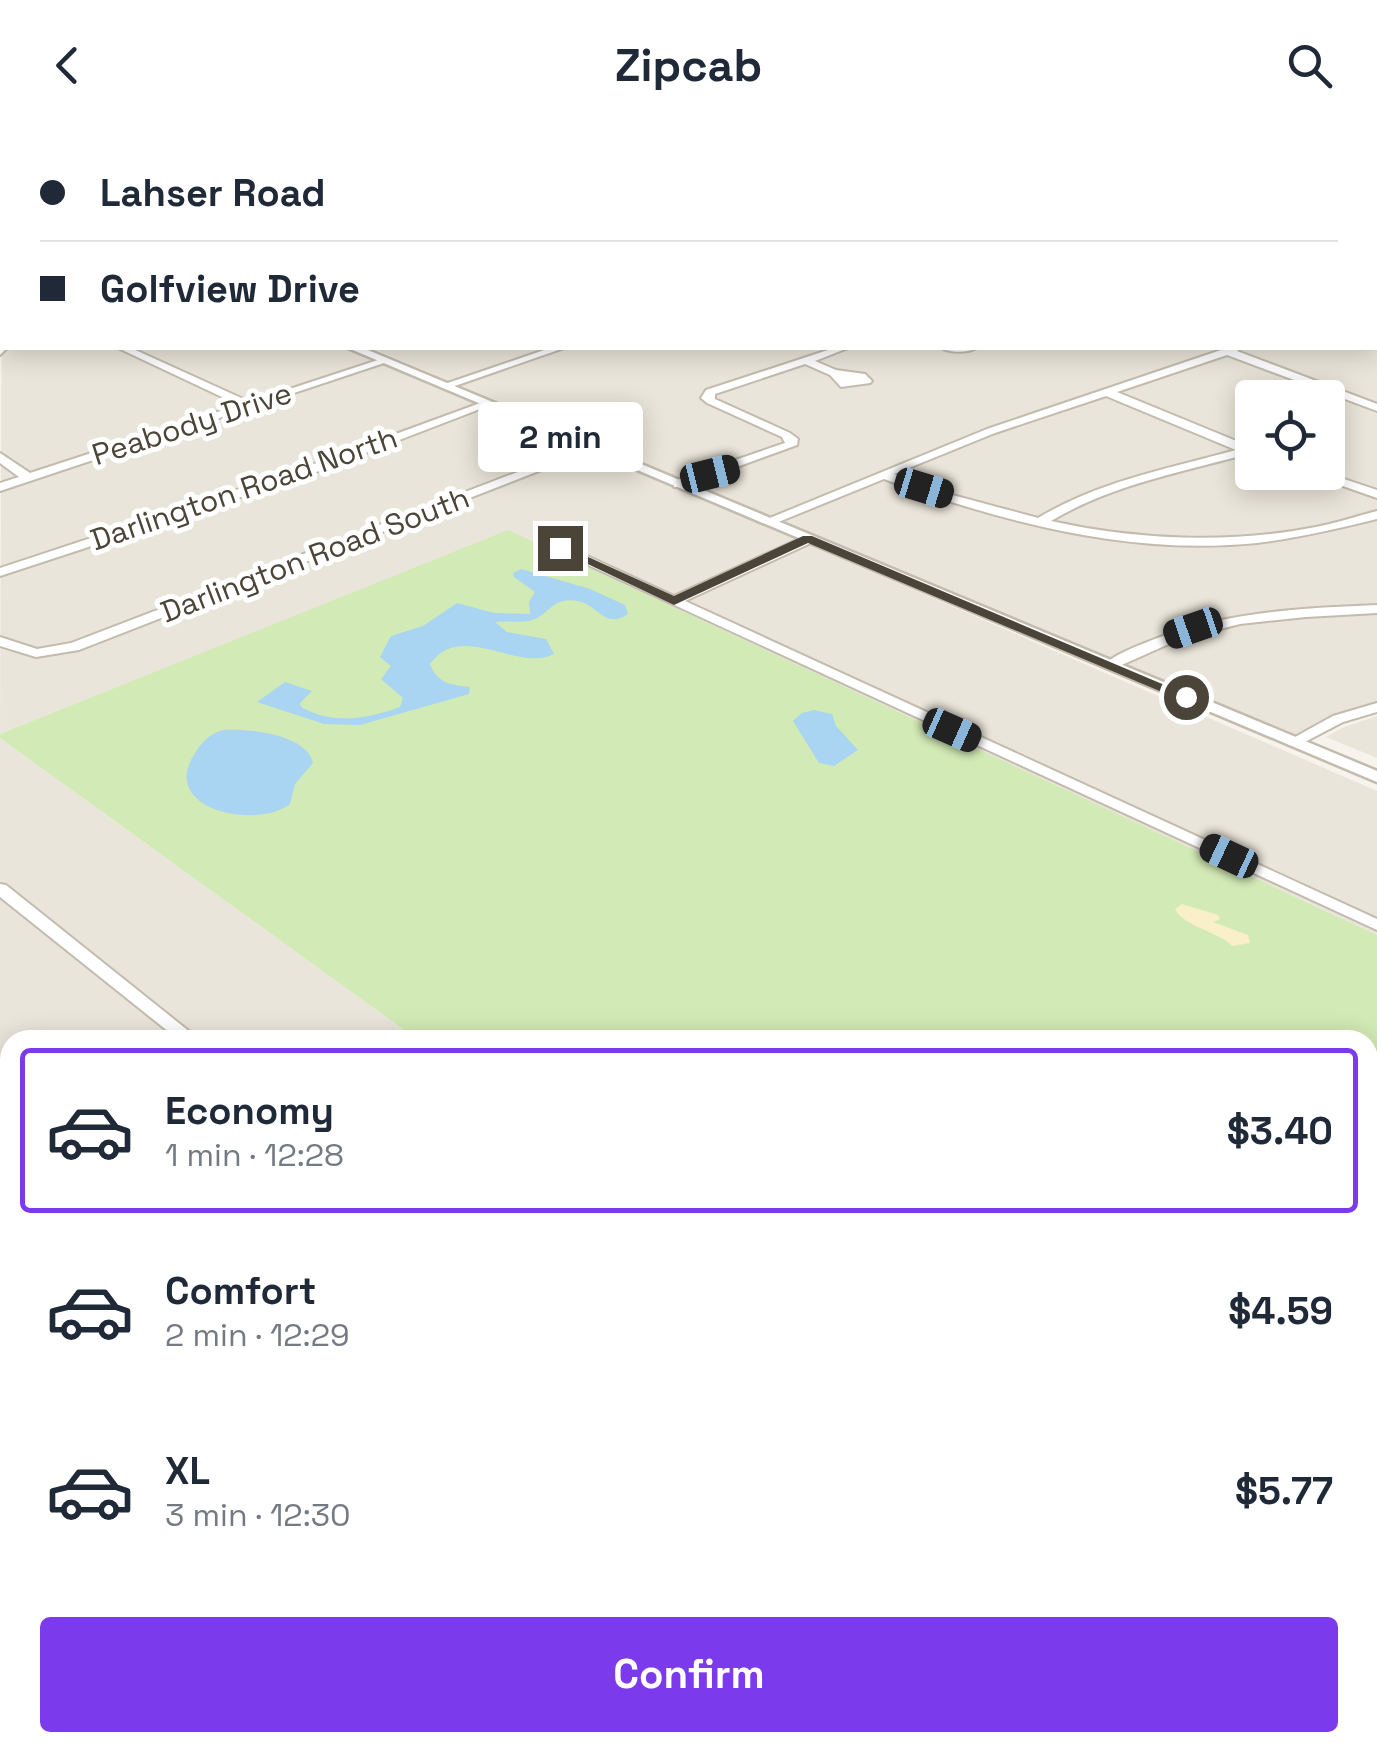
<!DOCTYPE html>
<html lang="en">
<head>
<meta charset="utf-8">
<style>
  :root { --surface:#fff; --page:#f2f2f3; --text:#1f2937; --muted:#747a83; --line:#e0e1e3; --accent:#7c3aed }
  body { margin:0; font-family:"Space Grotesk",sans-serif; background:var(--page); color:var(--text); height:100vh; display:flex; flex-direction:column; font-size:38px; white-space:nowrap }
  * { box-sizing:border-box; margin:0 }
  p { font-size:32px; color:var(--muted) }
  .icon { flex:none; width:55px; height:55px; fill:none; stroke:currentColor; stroke-width:2; stroke-linecap:round; stroke-linejoin:round }
  .map { position:relative; flex:1; overflow:hidden }
  .details { position:absolute; left:0px; top:900px; width:1378px; height:722px; display:flex; flex-direction:column; background:var(--surface); border-radius:30px 30px 0 0; box-shadow:0 5px 25px #0003 }
  .details>* { flex:none }
  .hud { position:absolute; left:0px; top:0px; width:1378px; height:220px; box-shadow:0 5px 25px #0003; display:grid; align-content:center; height:220px; padding:0 40px; background:var(--surface) }
  .buttons { position:absolute; left:1235px; top:250px; display:grid; gap:20px }
  .buttons a { display:grid; place-items:center; width:110px; height:110px; border-radius:10px; background:var(--surface); box-shadow:0 5px 25px #0003; font-size:50px }
  .end { position:absolute; width:45px; height:45px; margin:-22px; border:12px solid #4b4439; background:#fff; box-shadow:0 0 0 5px #fff }
  .from { border-radius:50% }
  .bubble { position:absolute; height:70px; border-radius:10px; background:var(--surface); box-shadow:0 5px 25px #0003; font-size:32px; font-weight:700; line-height:70px; text-align:center }
  .car { position:absolute; width:30px; height:60px; margin:-30px -15px; border-radius:12px; box-shadow:0 0 8px 2px #0007; background:linear-gradient(#222 24%,#8ab4d8 0 40%,#222 0 76%,#8ab4d8 0 86%,#222 0) }
  .hud b { display:flex; align-items:center; gap:35px; height:95px; font-size:38px }
  .hud b+b { border-top:2px solid var(--line) }
  .hud i { width:25px; height:25px; background:var(--text) }
  ul { padding:18px 0 0; list-style:none }
  li { display:flex; align-items:center; gap:30px; height:165px; margin:0 20px 15px; padding:0 20px; border:5px solid transparent; border-radius:10px }
  li div { flex:1 }
  li b { display:block; font-size:38px }
  li em { font-style:normal; font-weight:700 }
  li.active { border-color:var(--accent) }
  li>.icon { width:90px; height:90px; stroke-width:1.5 }
  .primary-button { display:flex; gap:20px; margin-top:auto; padding:20px 40px }
  .primary-button a { flex:1; height:115px; border-radius:10px; background:var(--accent); color:#fff; font-size:40px; font-weight:700; line-height:115px; text-align:center }
  header { display:flex; justify-content:space-between; align-items:center; height:130px; padding:0 40px; background:var(--surface); font-size:45px; font-weight:700 }
  .map>svg:first-child { display:block }
  .residential { fill:#eae5da; fill-rule:evenodd }
  .green { fill:#d2eab5 }
  .sand { fill:#f9efc9 }
  .water { fill:#a9d4f2 }
  .lines { fill:none; stroke-linecap:round; stroke-linejoin:round }
  .minor-casing { stroke:#c2bbae; stroke-width:4 }
  .tertiary-casing { stroke:#c2bbae; stroke-width:5 }
  .minor { fill:#fff; fill-rule:evenodd }
  .tertiary { fill:#fff; fill-rule:evenodd }
  .route { fill:#4b4439 }
  .labels { text-anchor:middle; stroke-width:10; stroke-linejoin:round; paint-order:stroke }
  .far-street-label { font-size:30px; fill:#4b4439; stroke:#fff }
</style>
</head>
<body>
<header><svg class="icon" aria-label="back" viewBox="0 0 24 24"><path d="M15 5l-7 7 7 7"/></svg>Zipcab<svg class="icon" aria-label="search" viewBox="0 0 24 24"><circle cx="10" cy="10" r="6"/><path d="M15 15l6 6"/></svg></header>
<div class="map">
<svg width="1377" height="1622" viewBox="0 0 1377 1622">
  <rect width="100%" height="100%" fill="#f6f3ec"/>
  <!-- residential -->
  <g class="residential">
    <path d="M0,0H416L2,2V61Z"/>
    <path d="M457,0H1377V574L1363,576L1293,606L371,218H1375V2H447ZM1252,268H1328V342H1252Z"/>
    <path d="M2,115V218H344L652,346L1377,661V805L508,401L0,604Z"/>
    <path d="M1377,586V628L1326,607L1344,597Z"/>
    <path d="M0,608L418,910H10V1213L0,1219Z"/>
    <path d="M1377,1431V1622H1206L1214,1613L1368,1612V1442Z"/>
  </g>
  <!-- green -->
  <g class="green">
    <path d="M508,400L1377,805V1431L1368,1442V910H418L0,608V604Z"/>
    <path d="M10,1213V1612L1214,1613L1206,1622H0V1219Z"/>
  </g>
  <!-- sand -->
  <path class="sand" d="M1182,774L1218,785L1220,789L1213,792L1248,805L1250,813L1232,816C1218,801 1184,797 1175,779Z"/>
  <!-- water -->
  <g class="water">
    <path d="M521,439L590,459L625,475L628,484C604,500 599,475 578,471C553,467 551,482 535,489C524,494 508,490 495,492L507,502L546,509L554,524C517,543 461,490 430,534C437,554 452,555 470,557L469,564L360,595L324,594L257,572L285,552L312,561L300,573L301,577C334,595 366,589 400,577L403,568L381,549L391,536L380,527L391,506L423,496L457,473L494,483L530,484L529,472L535,462L514,447L513,443Z"/>
    <path d="M814,580L832,584L836,596L858,620L834,636L819,633L793,591L802,583Z"/>
    <path d="M223,600C247,598 307,604 313,633L295,654L290,674C257,700 159,680 194,625C201,613 209,604 223,600Z"/>
  </g>
  <g class="lines">
    <!-- minor casing -->
    <g class="minor-casing">
      <g id="minor">
        <path d="M1179,0H1189L1187,2H1178Z"/>
        <rect x="1375" y="19" width="2" height="6"/>
        <rect x="1375" y="73" width="2" height="6"/>
        <path d="M1375,133L1377,134V141L1375,140Z"/>
        <path d="M1375,169H1377L1375,176Z"/>
        <path d="M0,214L7,218L0,225Z"/>
        <path d="M118,218H131L250,272L381,229L390,231L0,361V353L19,347L0,333V323L30,343L239,275Z"/>
        <path d="M550,218H564L449,258L439,256Z"/>
        <path d="M834,218H848L815,231L836,240L865,244L872,251L870,253L841,257L830,245L805,234L715,264V269L790,303L798,309L797,315L682,357H674V351L785,313L782,307L707,273L701,268L706,260Z"/>
        <path d="M942,218H976C969,223 949,223 942,218Z"/>
        <path d="M1227,218H1241L1237,221L1377,274V281L1227,225L1117,262L1251,317V323C1183,342 1113,354 1051,391C1136,410 1230,414 1316,397C1337,393 1357,386 1377,381V389C1337,399 1298,408 1257,413C1130,426 1002,392 884,349L771,395L760,392L987,299ZM1106,266L1236,320C1167,339 1100,351 1038,388L945,363L894,344L995,303Z"/>
        <path d="M483,272L493,274L311,344L0,446V438L303,338Z"/>
        <path d="M588,315L598,318L79,520L36,527L0,516V507L37,519L71,513Z"/>
        <path d="M1303,342H1323L1377,360V368Z"/>
        <path d="M808,405L813,406V412L685,471L1377,789V800L547,416L554,412L559,413L674,466Z"/>
        <path d="M1377,475V483L1306,487L1240,494L1180,509L1115,538H1105L1103,535C1116,524 1135,517 1152,510C1224,482 1300,478 1377,475Z"/>
        <path d="M1377,573V582L1343,592L1299,615H1289L1286,612L1333,586Z"/>
        <path d="M0,754L6,755L200,910H179L0,767Z"/>
        <path d="M10,1041V1056L0,1060V1045Z"/>
      </g>
    </g>
    <!-- tertiary casing -->
    <g class="tertiary-casing">
      <g id="tertiary">
        <path d="M0,65L2,66V72H0Z"/>
        <path d="M348,218H363L1377,641V652Z"/>
      </g>
    </g>
    <!-- minor -->
    <use href="#minor" class="minor"/>
    <!-- tertiary -->
    <use href="#tertiary" class="tertiary"/>
  </g>
  <!-- route -->
  <path class="route" d="M803,406H812L1193,567L1181,570L808,413L674,475L554,418L564,416L674,466Z"/>
  <g class="labels">
    <!-- far-street labels -->
    <g class="far-street-label">
      <text transform="translate(192 294) rotate(-18)" y="10">Peabody Drive</text>
      <text transform="translate(244 359) rotate(-19)" y="10">Darlington Road North</text>
      <text transform="translate(315 425) rotate(-21)" y="10">Darlington Road South</text>
    </g>
  </g>
</svg>
<div class="buttons">
<a><svg class="icon" aria-label="locate" viewBox="0 0 24 24"><circle cx="12" cy="12" r="6"/><path d="M12 2v4M12 18v4M2 12h4M18 12h4"/></svg></a>
</div>
<i class="end from" style="left:1186px;top:567px"></i>
<i class="end" style="left:560px;top:418px"></i>
<div class="bubble" style="left:478px;top:272px;width:165px">2 min</div>
<i class="car" style="left:710px;top:344px;rotate:76deg"></i>
<i class="car" style="left:924px;top:358px;rotate:107deg"></i>
<i class="car" style="left:1193px;top:498px;rotate:251deg"></i>
<i class="car" style="left:952px;top:600px;rotate:114deg"></i>
<i class="car" style="left:1229px;top:726px;rotate:295deg"></i>
<div class="hud">
<b><i class="from"></i>Lahser Road</b>
<b><i></i>Golfview Drive</b>
</div>
<section class="details">
<ul>
<li class="active"><svg class="icon" aria-label="car" viewBox="0 0 24 24"><path d="M5 17H2v-5l4-1 3-4h7l3 4 3 1v5h-3M9 17h6M6 11h13"/><circle cx="7" cy="17" r="2"/><circle cx="17" cy="17" r="2"/></svg><div><b>Economy</b><p>1 min · 12:28</p></div><em>$3.40</em></li>
<li><svg class="icon" aria-label="car" viewBox="0 0 24 24"><path d="M5 17H2v-5l4-1 3-4h7l3 4 3 1v5h-3M9 17h6M6 11h13"/><circle cx="7" cy="17" r="2"/><circle cx="17" cy="17" r="2"/></svg><div><b>Comfort</b><p>2 min · 12:29</p></div><em>$4.59</em></li>
<li><svg class="icon" aria-label="car" viewBox="0 0 24 24"><path d="M5 17H2v-5l4-1 3-4h7l3 4 3 1v5h-3M9 17h6M6 11h13"/><circle cx="7" cy="17" r="2"/><circle cx="17" cy="17" r="2"/></svg><div><b>XL</b><p>3 min · 12:30</p></div><em>$5.77</em></li>
</ul>
<div class="primary-button"><a>Confirm</a></div>
</section>
</div>
</body>
</html>
